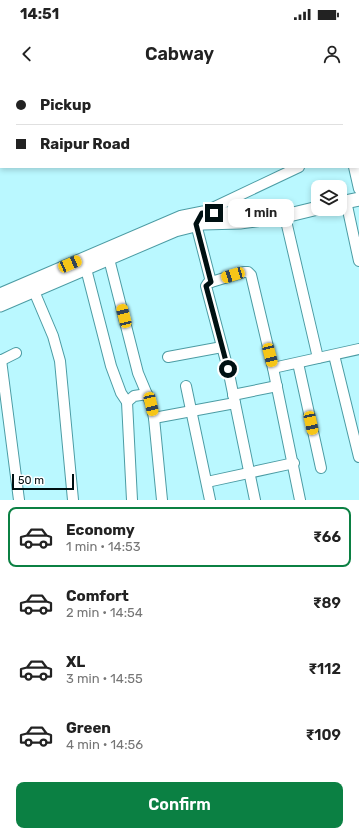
<!DOCTYPE html>
<html lang="en">
<head>
<meta charset="utf-8">
<style>
  :root { --surface:#fff; --page:#f6f6f6; --text:#222; --muted:#767676; --line:#e0e0e0; --accent:#0b8043 }
  body { margin:0; font-family:Rubik,sans-serif; background:var(--page); color:var(--text); height:100vh; display:flex; flex-direction:column; font-size:15px; white-space:nowrap }
  * { box-sizing:border-box; margin:0 }
  p { font-size:13px; color:var(--muted) }
  .icon { flex:none; width:22px; height:22px; fill:none; stroke:currentColor; stroke-width:2; stroke-linecap:round; stroke-linejoin:round }
  .map { position:relative; height:420px; overflow:hidden }
  .sheet { display:flex; flex-direction:column; background:var(--surface); flex:1 }
  .sheet>* { flex:none }
  .top-card { position:absolute; left:0px; top:0px; width:359px; height:88px; box-shadow:0 2px 6px #0003; display:grid; align-content:center; height:88px; padding:0 16px; background:var(--surface) }
  .fabs { position:absolute; left:311px; top:100px; display:grid; gap:8px }
  .fabs a { display:grid; place-items:center; width:36px; height:36px; border-radius:8px; background:var(--surface); box-shadow:0 2px 6px #0003; font-size:20px }
  .scale { position:absolute; left:12px; bottom:10px; width:62px; box-sizing:border-box; padding-left:4px; border:2px solid #001012; border-top:0; font-size:11px; line-height:14px; white-space:nowrap; color:#001012; -webkit-text-stroke:3px #fff; paint-order:stroke }
  .end { position:absolute; width:18px; height:18px; margin:-9px; border:5px solid #001012; background:#fff; box-shadow:0 0 0 2px #fff }
  .from { border-radius:50% }
  .bubble { position:absolute; height:28px; border-radius:8px; background:var(--surface); box-shadow:0 2px 6px #0003; font-size:13px; font-weight:600; line-height:28px; text-align:center }
  .car { position:absolute; width:12px; height:24px; margin:-12px -6px; border-radius:5px; box-shadow:0 0 3px 1px #0007; background:linear-gradient(#f5c518 24%,#345 0 40%,#f5c518 0 76%,#345 0 86%,#f5c518 0) }
  .top-card b { display:flex; align-items:center; gap:14px; height:38px; font-size:15px }
  .top-card b+b { border-top:1px solid var(--line) }
  .top-card i { width:10px; height:10px; background:var(--text) }
  ul { padding:7px 0 0; list-style:none }
  li { display:flex; align-items:center; gap:12px; height:60px; margin:0 8px 6px; padding:0 8px; border:2px solid transparent; border-radius:8px }
  li div { flex:1 }
  li b { display:block; font-size:15px }
  li em { font-style:normal; font-weight:600 }
  li.selected { border-color:var(--accent) }
  li>.icon { width:36px; height:36px; stroke-width:1.5 }
  .action { display:flex; gap:8px; margin-top:auto; padding:8px 16px }
  .action a { flex:1; height:46px; border-radius:8px; background:var(--accent); color:#fff; font-size:16px; font-weight:600; line-height:46px; text-align:center }
  .status { display:flex; justify-content:space-between; align-items:center; height:28px; padding:0 20px; background:var(--surface); direction:ltr }
  .status svg { height:11px; fill:currentColor }
  header { display:flex; justify-content:space-between; align-items:center; height:52px; padding:0 16px; background:var(--surface); font-size:18px; font-weight:600 }
  .map>svg:first-child { display:block }
  .lines { fill:none; stroke-linecap:round; stroke-linejoin:round }
  .minor-casing { stroke:#4c9ca4; stroke-width:12 }
  .major-casing { stroke:#4c9ca4; stroke-width:15 }
  .minor { stroke:#fff; stroke-width:10 }
  .major { stroke:#fff; stroke-width:13 }
  .route { stroke:#001012; stroke-width:5 }
</style>
</head>
<body>
<div class="status"><b>14:51</b><svg viewBox="0 0 49 12"><path d="M0 12V9h3v3zM5 12V6h3v6zM10 12V3h3v9zM15 12V0h3v12zM26 1h20v11H26zM47 4h2v5h-2z"/></svg></div>
<header><svg class="icon" aria-label="back" viewBox="0 0 24 24"><path d="M15 5l-7 7 7 7"/></svg>Cabway<svg class="icon" aria-label="person" viewBox="0 0 24 24"><circle cx="12" cy="8" r="4"/><path d="M4 21q1-7 8-7t8 7"/></svg></header>
<div class="map">
<svg width="359" height="420" viewBox="0 0 359 420">
  <rect width="100%" height="100%" fill="#baf8ff"/>
  <g class="lines">
    <!-- minor casing -->
    <g class="minor-casing">
      <g id="minor">
        <path d="M322,0V1"/>
        <path d="M330,1L331,0"/>
        <path d="M358,14L359,13"/>
        <path d="M358,68H359"/>
        <path d="M354,87L359,109"/>
        <path d="M346,121L359,181"/>
        <path d="M283,128L318,278"/>
        <path d="M107,171L138,293L151,324L154,338L162,420"/>
        <path d="M84,181L111,286L121,313L127,322"/>
        <path d="M211,202L196,144L202,133L299,87"/>
        <path d="M31,204L53,256L60,281L73,420"/>
        <path d="M334,275L359,377"/>
        <path d="M168,277L222,267"/>
        <path d="M1,280L19,420"/>
        <path d="M0,281L16,273"/>
        <path d="M298,283L321,388"/>
        <path d="M273,288L359,269"/>
        <path d="M186,306L210,420"/>
        <path d="M233,315L277,306"/>
        <path d="M154,338L235,323"/>
        <path d="M207,402L294,383"/>
        <path d="M132,420L127,322L134,316L147,314"/>
        <path d="M255,420L228,289L206,206L208,203L244,192H248L251,195L273,288L300,420"/>
      </g>
    </g>
    <!-- major casing -->
    <g class="major-casing">
      <g id="major">
        <path d="M340,123L359,119"/>
        <path d="M0,215L182,137L202,133L238,134"/>
        <path d="M0,225L175,150L203,143L240,142L285,136L318,128"/>
      </g>
    </g>
    <!-- minor -->
    <use href="#minor" class="minor"/>
    <!-- major -->
    <use href="#major" class="major"/>
  </g>
  <g class="lines">
    <!-- route -->
    <path class="route" d="M214,133H202L196,144L211,202L206,206L228,289"/>
  </g>
</svg>
<div class="fabs">
<a><svg class="icon" aria-label="layers" viewBox="0 0 24 24"><path d="M12 4l9 5-9 5-9-5zM3 14l9 5 9-5"/></svg></a>
</div>
<div class="scale">50 m</div>
<i class="end from" style="left:228px;top:289px"></i>
<i class="end" style="left:214px;top:133px"></i>
<div class="bubble" style="left:228px;top:119px;width:66px">1 min</div>
<i class="car" style="left:70px;top:184px;rotate:67deg"></i>
<i class="car" style="left:233px;top:195px;rotate:253deg"></i>
<i class="car" style="left:124px;top:236px;rotate:346deg"></i>
<i class="car" style="left:270px;top:275px;rotate:166deg"></i>
<i class="car" style="left:151px;top:324px;rotate:167deg"></i>
<i class="car" style="left:311px;top:343px;rotate:168deg"></i>
<div class="top-card">
<b><i class="from"></i>Pickup</b>
<b><i></i>Raipur Road</b>
</div>
</div>
<section class="sheet">
<ul>
<li class="selected"><svg class="icon" aria-label="car" viewBox="0 0 24 24"><path d="M5 17H2v-5l4-1 3-4h7l3 4 3 1v5h-3M9 17h6M6 11h13"/><circle cx="7" cy="17" r="2"/><circle cx="17" cy="17" r="2"/></svg><div><b>Economy</b><p>1 min · 14:53</p></div><em>₹66</em></li>
<li><svg class="icon" aria-label="car" viewBox="0 0 24 24"><path d="M5 17H2v-5l4-1 3-4h7l3 4 3 1v5h-3M9 17h6M6 11h13"/><circle cx="7" cy="17" r="2"/><circle cx="17" cy="17" r="2"/></svg><div><b>Comfort</b><p>2 min · 14:54</p></div><em>₹89</em></li>
<li><svg class="icon" aria-label="car" viewBox="0 0 24 24"><path d="M5 17H2v-5l4-1 3-4h7l3 4 3 1v5h-3M9 17h6M6 11h13"/><circle cx="7" cy="17" r="2"/><circle cx="17" cy="17" r="2"/></svg><div><b>XL</b><p>3 min · 14:55</p></div><em>₹112</em></li>
<li><svg class="icon" aria-label="car" viewBox="0 0 24 24"><path d="M5 17H2v-5l4-1 3-4h7l3 4 3 1v5h-3M9 17h6M6 11h13"/><circle cx="7" cy="17" r="2"/><circle cx="17" cy="17" r="2"/></svg><div><b>Green</b><p>4 min · 14:56</p></div><em>₹109</em></li>
</ul>
<div class="action"><a>Confirm</a></div>
</section>
</body>
</html>
